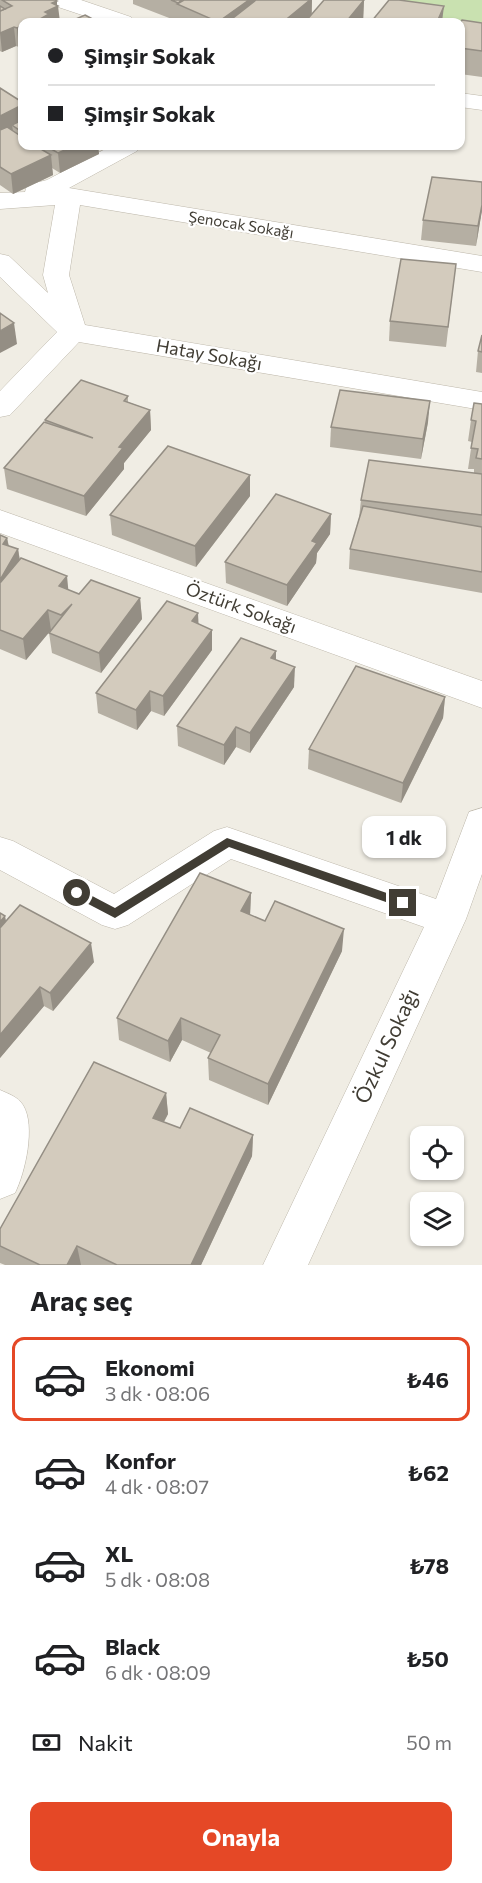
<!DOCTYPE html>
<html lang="tr">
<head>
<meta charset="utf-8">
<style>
  :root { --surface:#fff; --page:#f6f6f6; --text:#202124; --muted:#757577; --line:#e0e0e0; --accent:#e54826 }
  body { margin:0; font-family:Commissioner,sans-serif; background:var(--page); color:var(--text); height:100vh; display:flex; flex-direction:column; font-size:22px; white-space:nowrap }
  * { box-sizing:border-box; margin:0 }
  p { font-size:20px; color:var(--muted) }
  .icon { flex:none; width:33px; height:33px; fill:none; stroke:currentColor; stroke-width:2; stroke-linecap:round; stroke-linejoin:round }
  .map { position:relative; height:1265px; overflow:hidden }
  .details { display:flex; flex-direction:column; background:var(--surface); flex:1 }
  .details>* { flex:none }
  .hud { position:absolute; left:18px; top:18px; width:447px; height:132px; border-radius:12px; box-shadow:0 2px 4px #0004; display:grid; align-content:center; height:132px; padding:0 30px; background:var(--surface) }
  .tools { position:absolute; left:410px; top:1126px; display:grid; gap:12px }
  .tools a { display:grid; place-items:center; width:54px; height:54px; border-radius:12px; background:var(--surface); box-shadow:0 2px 4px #0004; font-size:30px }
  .end { position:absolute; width:27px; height:27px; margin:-14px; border:8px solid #413d34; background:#fff; box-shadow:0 0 0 3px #fff }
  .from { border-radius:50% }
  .bubble { position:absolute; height:42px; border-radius:12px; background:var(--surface); box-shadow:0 2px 4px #0004; font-size:20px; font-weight:700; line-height:42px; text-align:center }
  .hud b { display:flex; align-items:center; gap:21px; height:57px; font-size:22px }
  .hud b+b { border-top:2px solid var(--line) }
  .hud i { width:15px; height:15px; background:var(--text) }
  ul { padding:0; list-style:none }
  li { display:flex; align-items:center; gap:18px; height:84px; margin:0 12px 9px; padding:0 18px; border:3px solid transparent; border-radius:12px }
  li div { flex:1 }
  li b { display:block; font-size:22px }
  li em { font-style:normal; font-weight:700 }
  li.on { border-color:var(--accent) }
  li>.icon { width:54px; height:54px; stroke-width:1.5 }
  h2 { padding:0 30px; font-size:27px; line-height:72px }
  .pay { display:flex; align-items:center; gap:15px; height:66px; padding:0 30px; font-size:22px }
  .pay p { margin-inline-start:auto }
  .primary-button { display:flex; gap:12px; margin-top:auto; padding:12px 30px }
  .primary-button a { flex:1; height:69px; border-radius:12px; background:var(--accent); color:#fff; font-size:24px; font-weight:700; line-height:69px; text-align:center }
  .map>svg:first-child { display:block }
  .green { fill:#c9e1b0 }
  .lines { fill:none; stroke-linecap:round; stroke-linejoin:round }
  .street-casing { stroke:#bdb7aa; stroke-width:1 }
  .street { fill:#fff; fill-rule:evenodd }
  .wall { fill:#b5afa3 }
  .shaded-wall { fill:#948e84 }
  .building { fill:#d3cbbd; stroke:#948e84; stroke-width:1.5 }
  .route { fill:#413d34 }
  .labels { text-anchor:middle; stroke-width:4.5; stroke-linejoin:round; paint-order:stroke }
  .far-street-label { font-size:15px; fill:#413d34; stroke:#fff }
  .street-label { font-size:18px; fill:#413d34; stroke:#fff }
  .near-street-label { font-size:21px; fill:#413d34; stroke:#fff }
</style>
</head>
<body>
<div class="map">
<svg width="482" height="1265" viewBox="0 0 482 1265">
  <rect width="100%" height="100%" fill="#f0ede4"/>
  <!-- green -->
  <path class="green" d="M401,0H482V35L461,31L460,22L389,21Z"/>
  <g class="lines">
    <!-- street casing -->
    <g class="street-casing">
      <g id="street">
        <path d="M49,0H81L131,17L134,22H103L52,5Z"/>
        <path d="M460,93L482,96V110L460,107Z"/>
        <path d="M111,146H140L137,151L69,188L482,256V272L80,205L69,275L85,325L482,392V410L79,342L10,415L0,417V391L57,332L0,277V254L9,256L48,293L43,275L55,205L0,209V193L25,192L27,185L47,180Z"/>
        <path d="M0,510L482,681V708L0,533Z"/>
        <path d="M482,808V874L466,919L308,1265H263L424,927L231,859L128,925L115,929L102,925L0,870V837L13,841L114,894L214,831L227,827L436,899L469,812Z"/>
        <path d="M0,1090C9,1094 18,1097 23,1105C36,1126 25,1173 15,1193L0,1199Z"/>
      </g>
    </g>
    <!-- street -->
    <use href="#street" class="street"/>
  </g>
  <!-- wall -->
  <g class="wall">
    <path d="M0,0H55L57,1V6L22,22L19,47L16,46L2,52L0,51Z"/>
    <path d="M133,0H255V1L256,0H312V15L364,0L363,22H177V21L133,4Z"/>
    <path d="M482,23V77L460,74V24Z"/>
    <path d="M0,88L22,102V146H98L99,154L60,173L52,168L53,175L13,194L0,185Z"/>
    <path d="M482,210L476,246L421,240L423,220Z"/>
    <path d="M456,264L446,347L389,341L390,321Z"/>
    <path d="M482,335V373L476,372L478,351Z"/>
    <path d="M128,396V402L150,410L151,430L124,463V469L86,516L7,489L4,468L45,423V420Z"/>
    <path d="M482,404V593L349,569L350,549L359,518L361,500L474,473V469H468L472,442L468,441L471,420Z"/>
    <path d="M428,422L421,459L330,447L331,427Z"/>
    <path d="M250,496L196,567L112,535L110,515Z"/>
    <path d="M331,514L330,534L317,553L316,563L287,606L226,583L225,562Z"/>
    <path d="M0,535L7,538L9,546L18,549L20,560L69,590L79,594L140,598L142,619L101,673L52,653L49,633L51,630L26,660L0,649Z"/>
    <path d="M199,624L212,650L164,716L151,711L137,730L98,713L96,693Z"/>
    <path d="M276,651V660L294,687L250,753L236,747L224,765L178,746L177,726Z"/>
    <path d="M445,697L443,718L401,803L308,769L309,749Z"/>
    <path d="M251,893L250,915L342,951L268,1105L209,1080L208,1058L211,1053L182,1040L170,1062L119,1040L117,1018Z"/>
    <path d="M0,913L6,921L94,962L53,1011L44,1006L0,1058Z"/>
    <path d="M166,1093L168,1114L164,1122L180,1128L253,1135L252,1156L201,1265H5L0,1263V1229Z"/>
  </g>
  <!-- shaded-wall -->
  <g class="shaded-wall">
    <path d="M37,0L57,1V7L58,6L60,22H35L45,12Z"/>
    <path d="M249,0H255V22H218Z"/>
    <path d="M310,0H312L311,22H283Z"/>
    <path d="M364,0L363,22H346Z"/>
    <path d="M444,6L442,22H437Z"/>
    <path d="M22,26V46L19,47L17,28Z"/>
    <path d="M14,27L16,46L2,52L0,33Z"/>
    <path d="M22,105V126L12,125L13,131L0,137V116Z"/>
    <path d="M74,146H98L99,154L60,173L58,153Z"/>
    <path d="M51,155L53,175L13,194L11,174Z"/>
    <path d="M482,205V210L476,246L478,226Z"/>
    <path d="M14,323L17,344L0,353V331Z"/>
    <path d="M430,401L428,422L421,459L423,439Z"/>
    <path d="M150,410L151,430L124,463V469L86,516L84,496L119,447Z"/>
    <path d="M250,475V496L196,567L195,546Z"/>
    <path d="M331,514L330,534L317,553L316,563L287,606V585L312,541Z"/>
    <path d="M7,538L11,559L3,544Z"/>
    <path d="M18,549L21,569L0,604V580Z"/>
    <path d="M67,576L69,597L59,586Z"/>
    <path d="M140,598L142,619L101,673L99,653Z"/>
    <path d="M48,610L51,630L26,660L23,639Z"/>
    <path d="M198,613L199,633L192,621Z"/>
    <path d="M212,630V650L164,716L163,696Z"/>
    <path d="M276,651V671L271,658Z"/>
    <path d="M295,667L294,687L250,753V733Z"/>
    <path d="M150,691L151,711L137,730L136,710Z"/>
    <path d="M445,697L443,718L401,803L403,783Z"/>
    <path d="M236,727V747L224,765V745Z"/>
    <path d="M251,893L250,916L241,911Z"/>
    <path d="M5,916L9,935L0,946V922Z"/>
    <path d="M344,929L342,951L268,1105V1084Z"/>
    <path d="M91,943L94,962L53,1011L50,993Z"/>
    <path d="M40,987L44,1006L0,1058V1035Z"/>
    <path d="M181,1018L182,1040L170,1062L168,1041Z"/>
    <path d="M166,1093L168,1114L155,1138L153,1118Z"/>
    <path d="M253,1135L252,1156L201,1265H191Z"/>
    <path d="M77,1246L81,1265H67Z"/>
  </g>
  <!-- building -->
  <g class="building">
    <path d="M2,0H55L57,1L52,3L58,6L45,12L49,14L35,22H22V26L17,28L14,27L0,33V11L12,6Z"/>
    <path d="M171,0H182L178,3Z"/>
    <path d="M184,0H249L218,22L177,4Z"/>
    <path d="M256,0H310L283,22H228Z"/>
    <path d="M324,0H364L346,22H305Z"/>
    <path d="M389,0H399L444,6L437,22H371Z"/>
    <path d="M0,6L5,9L0,11Z"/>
    <path d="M85,15L98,22H69Z"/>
    <path d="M462,20L482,23V51L460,48V24Z"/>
    <path d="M0,88L22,102V105L0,116Z"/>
    <path d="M22,120V132L12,125Z"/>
    <path d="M7,127L22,137V146H36L51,155L11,174L0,167V130Z"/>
    <path d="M46,146H74L58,153Z"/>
    <path d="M432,177L482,182V205L478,226L423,220Z"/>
    <path d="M401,259L456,264L448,327L390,321Z"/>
    <path d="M0,313L14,323L0,331Z"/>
    <path d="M482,335V352L478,351Z"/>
    <path d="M81,380L128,396L124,401L150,410L119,447L123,448L84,496L4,468L44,422L93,438L45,420Z"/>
    <path d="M340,390L430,401L423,439L331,427Z"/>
    <path d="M474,403L482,404V459L476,458L478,449L471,448L476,421L471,420Z"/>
    <path d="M168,446L250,475L195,546L110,515Z"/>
    <path d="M369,460L482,474V515L361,500Z"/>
    <path d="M276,494L331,514L312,541L317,543L287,585L225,562Z"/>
    <path d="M363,506L482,527V572L350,549Z"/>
    <path d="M0,535L7,538L3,544L18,549L0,580Z"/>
    <path d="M21,558L67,576L59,586L79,594L91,580L140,598L99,653L49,633L72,604L61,615L48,610L23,639L0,630V583Z"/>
    <path d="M167,601L198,613L192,621L212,630L163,696L150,691L136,710L96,693Z"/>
    <path d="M241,638L276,651L271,658L295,667L250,733L236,727L224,745L177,726Z"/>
    <path d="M356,666L445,697L403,783L309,749Z"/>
    <path d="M200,873L251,893L241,911L265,921L275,901L344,929L268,1084L208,1058L220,1035L181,1018L168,1041L117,1018Z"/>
    <path d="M20,905L91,943L50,993L40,987L0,1035V928Z"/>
    <path d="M0,913L5,916L0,922Z"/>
    <path d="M94,1062L166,1093L153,1118L180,1128L190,1108L253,1135L191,1265H117L77,1246L67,1265H40L0,1246V1229Z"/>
  </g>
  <!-- route -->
  <path class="route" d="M227,838L407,900L408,903L403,908L229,847L115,918L73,896L71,893L77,888L115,908Z"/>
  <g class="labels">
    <!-- far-street labels -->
    <g class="far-street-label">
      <text transform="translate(241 225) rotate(9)" y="5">Şenocak Sokağı</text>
    </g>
    <!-- street labels -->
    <g class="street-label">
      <text transform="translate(209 355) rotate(10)" y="6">Hatay Sokağı</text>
      <text transform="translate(241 608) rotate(20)" y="6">Öztürk Sokağı</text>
    </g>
    <!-- near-street labels -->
    <g class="near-street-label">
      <text transform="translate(387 1046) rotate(-65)" y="7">Özkul Sokağı</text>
    </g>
  </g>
</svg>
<div class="tools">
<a><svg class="icon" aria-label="locate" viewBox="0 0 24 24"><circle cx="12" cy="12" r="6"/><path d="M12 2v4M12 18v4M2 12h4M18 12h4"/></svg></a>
<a><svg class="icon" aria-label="layers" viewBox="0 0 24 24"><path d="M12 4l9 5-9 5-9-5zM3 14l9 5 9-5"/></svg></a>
</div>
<i class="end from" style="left:77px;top:893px"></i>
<i class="end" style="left:403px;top:903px"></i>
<div class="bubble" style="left:362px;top:816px;width:84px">1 dk</div>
<div class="hud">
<b><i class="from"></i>Şimşir Sokak</b>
<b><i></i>Şimşir Sokak</b>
</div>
</div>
<section class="details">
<h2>Araç seç</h2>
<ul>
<li class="on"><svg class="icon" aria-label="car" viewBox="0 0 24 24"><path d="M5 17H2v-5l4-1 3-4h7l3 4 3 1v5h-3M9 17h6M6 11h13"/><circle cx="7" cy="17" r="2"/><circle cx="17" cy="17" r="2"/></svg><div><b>Ekonomi</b><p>3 dk · 08:06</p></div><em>₺46</em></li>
<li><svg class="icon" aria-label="car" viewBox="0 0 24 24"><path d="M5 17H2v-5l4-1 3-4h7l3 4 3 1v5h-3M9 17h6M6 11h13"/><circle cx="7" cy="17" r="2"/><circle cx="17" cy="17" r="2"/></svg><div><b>Konfor</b><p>4 dk · 08:07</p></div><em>₺62</em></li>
<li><svg class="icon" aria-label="car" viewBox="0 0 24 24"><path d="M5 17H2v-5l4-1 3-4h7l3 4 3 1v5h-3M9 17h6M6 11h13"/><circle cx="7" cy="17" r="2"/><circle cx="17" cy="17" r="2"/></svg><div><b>XL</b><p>5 dk · 08:08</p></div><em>₺78</em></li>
<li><svg class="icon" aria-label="car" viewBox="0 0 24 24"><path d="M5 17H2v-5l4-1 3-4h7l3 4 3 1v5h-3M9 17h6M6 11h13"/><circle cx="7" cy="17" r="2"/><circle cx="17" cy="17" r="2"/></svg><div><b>Black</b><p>6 dk · 08:09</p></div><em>₺50</em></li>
</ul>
<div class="pay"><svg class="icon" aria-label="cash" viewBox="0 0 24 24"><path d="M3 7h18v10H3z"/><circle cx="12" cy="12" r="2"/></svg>Nakit<p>50 m</p></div>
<div class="primary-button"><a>Onayla</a></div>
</section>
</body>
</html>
